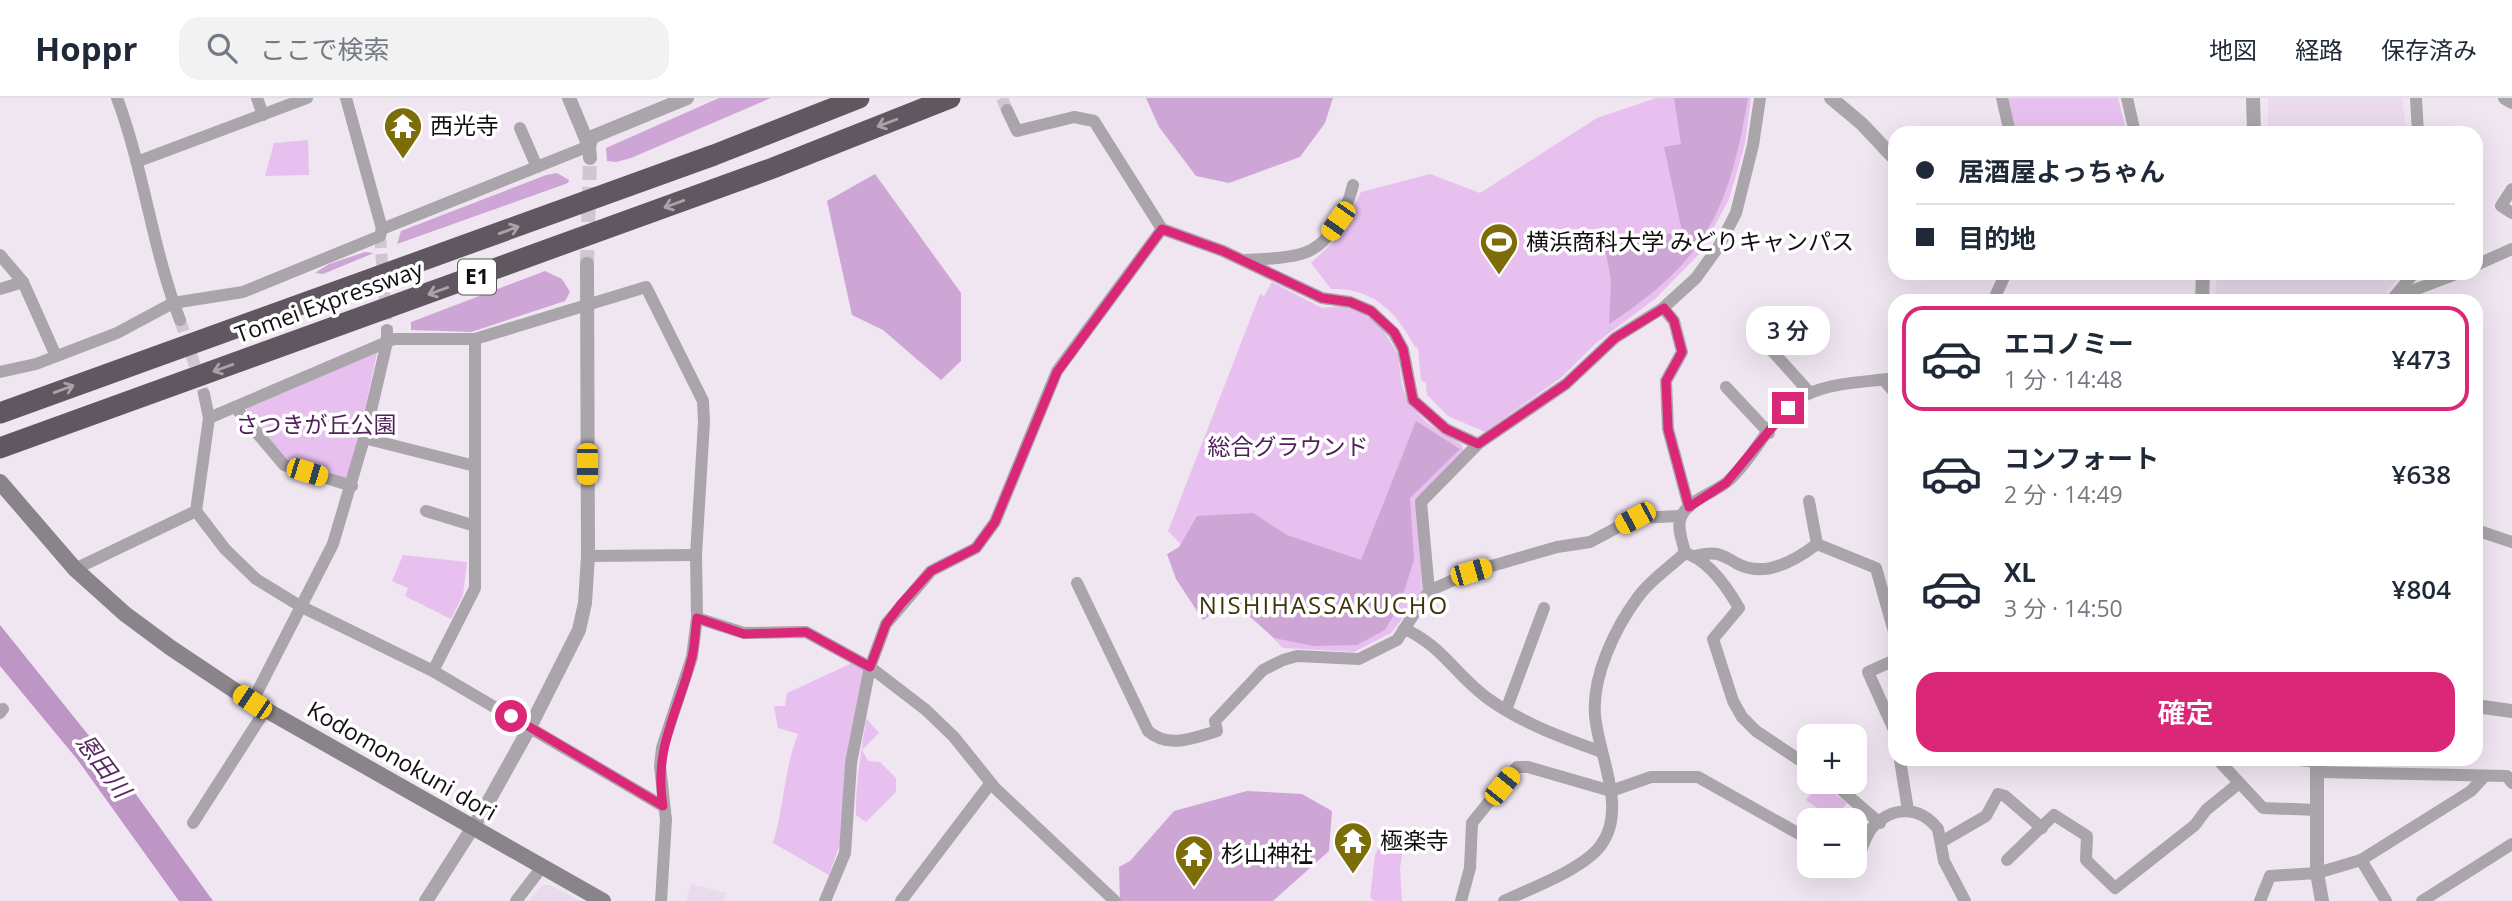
<!DOCTYPE html>
<html lang="ja">
<head>
<meta charset="utf-8">
<style>
  :root { --surface:#fff; --page:#f2f2f3; --text:#1f2937; --muted:#747a83; --line:#e0e1e3; --accent:#db2777 }
  body { margin:0; font-family:"Open Sans","Noto Sans JP",sans-serif; background:var(--page); color:var(--text); height:100vh; display:flex; flex-direction:column; font-size:26px; white-space:nowrap }
  * { box-sizing:border-box; margin:0 }
  p { font-size:23px; color:var(--muted) }
  .icon { flex:none; width:38px; height:38px; fill:none; stroke:currentColor; stroke-width:2; stroke-linecap:round; stroke-linejoin:round }
  .map { position:relative; flex:1; overflow:hidden }
  .drawer { position:absolute; left:1888px; top:196px; width:595px; height:472px; display:flex; flex-direction:column; background:var(--surface); border-radius:21px; box-shadow:0 7px 28px #0002 }
  .drawer>* { flex:none }
  .banner { position:absolute; left:1888px; top:28px; width:595px; height:154px; border-radius:21px; box-shadow:0 7px 28px #0002; display:grid; align-content:center; height:154px; padding:0 28px; background:var(--surface) }
  .controls { position:absolute; left:1797px; top:626px; display:grid; gap:14px }
  .controls a { display:grid; place-items:center; width:70px; height:70px; border-radius:14px; background:var(--surface); box-shadow:0 7px 28px #0002; font-size:35px }
  .end { position:absolute; width:32px; height:32px; margin:-16px; border:9px solid #db2777; background:#fff; box-shadow:0 0 0 4px #fff }
  .from { border-radius:50% }
  .bubble { position:absolute; height:49px; border-radius:21px; background:var(--surface); box-shadow:0 7px 28px #0002; font-size:23px; font-weight:600; line-height:49px; text-align:center }
  .car { position:absolute; width:21px; height:42px; margin:-21px -10px; border-radius:9px; box-shadow:0 0 5px 2px #0007; background:linear-gradient(#f5c518 24%,#345 0 40%,#f5c518 0 76%,#345 0 86%,#f5c518 0) }
  .banner b { display:flex; align-items:center; gap:24px; height:66px; font-size:26px }
  .banner b+b { border-top:2px solid var(--line) }
  .banner i { width:18px; height:18px; background:var(--text) }
  ul { padding:12px 0 0; list-style:none }
  li { display:flex; align-items:center; gap:21px; height:105px; margin:0 14px 10px; padding:0 14px; border:4px solid transparent; border-radius:21px }
  li div { flex:1 }
  li b { display:block; font-size:26px }
  li em { font-style:normal; font-weight:600 }
  li.selected { border-color:var(--accent) }
  li>.icon { width:63px; height:63px; stroke-width:1.5 }
  .action { display:flex; gap:14px; margin-top:auto; padding:14px 28px }
  .action a { flex:1; height:80px; border-radius:21px; background:var(--accent); color:#fff; font-size:28px; font-weight:600; line-height:80px; text-align:center }
  header { display:flex; align-items:center; gap:42px; box-sizing:border-box; height:98px; padding:0 35px; background:var(--surface); border-bottom:2px solid var(--line) }
  header strong { font-size:33px }
  nav { display:flex; gap:38px; margin-inline-start:auto; font-size:24px }
  .search { width:490px; height:63px; background:var(--page); display:flex; align-items:center; gap:18px; box-sizing:border-box; padding:0 24px; border-radius:21px; color:var(--muted); font-size:26px }
  .map>svg:first-child { display:block }
  .built { fill:#e9daec }
  .green { fill:#e8c0ef }
  .forest { fill:#cea6d5 }
  .water { fill:#be96c5 }
  .lines { fill:none; stroke-linecap:round; stroke-linejoin:round }
  .minor-tunnel { stroke:#cfc6d0; stroke-width:12; stroke-dasharray:12 6; stroke-linecap:butt }
  .tertiary-tunnel { stroke:#cfc6d0; stroke-width:14; stroke-dasharray:14 7; stroke-linecap:butt }
  .minor { stroke:#a9a5aa; stroke-width:12 }
  .tertiary { stroke:#a9a5aa; stroke-width:14 }
  .secondary { stroke:#89838a; stroke-width:16 }
  .motorway { stroke:#605761; stroke-width:21 }
  .oneway { stroke:#a8a3a8 }
  .route { stroke:#db2777; stroke-width:9 }
  .labels { text-anchor:middle; stroke-width:7; stroke-linejoin:round; paint-order:stroke }
  .shield { fill:#fff; stroke:#595659; stroke-width:2 }
  .shield-label { font-size:21px; font-weight:bold; fill:#120e12 }
  .poi-label { font-size:23px; fill:#120e12; stroke:#fff; text-anchor:start }
  .street-label { font-size:23px; fill:#120e12; stroke:#fff }
  .park-label { font-size:23px; fill:#52215b; stroke:#fff }
  .neighbourhood-label { font-size:24px; letter-spacing:2px; fill:#3d360c; stroke:#fff }
  .water-label { font-size:24px; font-style:italic; fill:#592761; stroke:#fff }
</style>
</head>
<body>
<header>
<strong>Hoppr</strong>
<div class="search"><svg class="icon" aria-label="search" viewBox="0 0 24 24"><circle cx="10" cy="10" r="6"/><path d="M15 15l6 6"/></svg>ここで検索</div>
<nav><a>地図</a><a>経路</a><a>保存済み</a></nav>
</header>
<div class="map">
<svg width="2512" height="803" viewBox="0 0 2512 803">
  <rect width="100%" height="100%" fill="#f0e6f2"/>
  <!-- built -->
  <g class="built">
    <path d="M2268,0H2402L2407,35H2268Z"/>
    <path d="M2217,175H2403L2378,203H2215Z"/>
    <path d="M691,786L726,795L724,803H686Z"/>
    <path d="M542,787H550L580,803H529Z"/>
  </g>
  <!-- green -->
  <g class="green">
    <path d="M1656,0H1751L1745,46L1729,101L1700,155L1655,201L1596,245L1563,278L1485,334L1448,318L1427,297L1426,285L1421,282L1418,250L1415,249C1397,215 1373,189 1331,191L1311,165L1336,141L1361,94L1430,76L1480,95L1597,20Z"/>
    <path d="M2007,0H2118L2127,35H2016Z"/>
    <path d="M308,42L309,77L265,78L274,45Z"/>
    <path d="M1272,184L1322,210L1342,208L1362,215L1379,226L1398,256L1402,288L1408,304L1427,325L1462,347L1465,360L1420,408L1422,496L1391,535L1354,554L1283,550L1168,433L1260,196L1264,198Z"/>
    <path d="M378,251L349,384L287,364L244,309Z"/>
    <path d="M403,457L467,464L463,497L451,521L405,498L408,490L392,483Z"/>
    <path d="M852,565L864,570L844,675L842,740L829,777L773,745C784,709 784,671 798,636L778,630L774,608H785L787,595Z"/>
    <path d="M866,620L879,635L862,652L868,663L880,664L896,680V694L866,724L856,717C855,684 862,653 866,620Z"/>
    <path d="M1819,685L1847,705L1834,722L1806,702Z"/>
    <path d="M1381,745L1403,750L1400,771L1402,803H1374L1370,799L1375,757Z"/>
  </g>
  <!-- forest -->
  <g class="forest">
    <path d="M719,0H771L631,60L616,64L607,63L606,50Z"/>
    <path d="M1146,0H1333L1325,25L1300,59L1229,85L1196,78L1159,29Z"/>
    <path d="M1674,0H1748C1729,112 1706,163 1609,226L1611,182L1605,150L1682,133L1664,49L1681,46Z"/>
    <path d="M557,75L569,82L568,85L397,146L401,133L546,77Z"/>
    <path d="M875,76L961,195V263L941,282L883,232L852,217L827,103Z"/>
    <path d="M365,154L374,155L323,176L315,175L329,166Z"/>
    <path d="M545,173L562,181L570,194L565,203L471,234L411,232V224Z"/>
    <path d="M1416,323L1460,351L1410,400L1414,462L1400,506L1385,532L1357,547L1313,548L1274,540L1232,503L1203,522L1176,481L1167,456L1179,449L1197,418L1253,415L1287,437L1361,462Z"/>
    <path d="M1247,693L1302,696L1332,713L1329,753L1273,803H1120L1119,769L1130,763L1174,713Z"/>
  </g>
  <!-- water -->
  <path class="water" d="M0,527L135,695L213,803H179L77,661L0,568Z"/>
  <g class="lines">
    <!-- minor-tunnel -->
    <g class="minor-tunnel">
      <path d="M1002,0L1007,12"/>
      <path d="M380,138L387,232"/>
      <path d="M180,222L204,296"/>
    </g>
    <!-- tertiary-tunnel -->
    <path class="tertiary-tunnel" d="M587,166L590,60"/>
    <!-- minor -->
    <g class="minor">
      <path d="M117,0C144,72 152,150 180,222"/>
      <path d="M257,0L263,17"/>
      <path d="M346,0L382,131"/>
      <path d="M2002,0L2010,35"/>
      <path d="M2127,0L2135,35"/>
      <path d="M2416,0L2418,35"/>
      <path d="M1007,12L1017,33L1074,19L1094,23L1162,131L1223,153L1322,200L1350,204L1371,213L1394,235L1403,251L1413,302L1446,331L1478,346"/>
      <path d="M520,30L537,69"/>
      <path d="M139,63L307,0"/>
      <path d="M2512,91L2501,108L2512,115"/>
      <path d="M0,157L23,184L56,258"/>
      <path d="M1245,162C1263,161 1284,161 1301,156C1330,148 1347,113 1353,87"/>
      <path d="M2476,167L2512,151"/>
      <path d="M0,191L23,184"/>
      <path d="M2395,198L2414,175"/>
      <path d="M2393,200L2459,175"/>
      <path d="M1993,203L2006,175"/>
      <path d="M1663,210L1674,223L1682,254L1666,283L1668,331L1689,409"/>
      <path d="M1766,246L1810,295"/>
      <path d="M0,274L36,266L117,235L173,205L243,194L380,138L382,131L589,48"/>
      <path d="M1884,282L1895,295"/>
      <path d="M1726,289L1769,335"/>
      <path d="M235,309L284,367L352,388"/>
      <path d="M209,320L394,241H475L646,189L703,303L704,324L696,457L697,520L692,559L662,650L660,668L666,722L661,803"/>
      <path d="M364,340L475,368"/>
      <path d="M1809,403L1817,446"/>
      <path d="M196,413L225,451L256,481L300,508L433,573L663,708"/>
      <path d="M426,413L475,428"/>
      <path d="M2476,432L2512,444"/>
      <path d="M1817,446L1876,470L1895,537"/>
      <path d="M588,458L696,457"/>
      <path d="M1695,458C1714,453 1720,455 1736,465C1764,481 1795,463 1817,446"/>
      <path d="M75,471L196,413L209,320L204,296"/>
      <path d="M1077,485L1148,633C1168,651 1194,640 1217,633L1215,623L1263,572L1283,562L1297,558L1359,561L1397,542L1429,493L1471,474L1557,449L1590,444L1635,420L1681,418"/>
      <path d="M1429,493L1421,404L1478,346L1566,286L1615,240L1663,210L1696,180L1719,148L1736,115L1753,47L1760,0"/>
      <path d="M697,520L744,535L806,534L870,569L926,612L954,639L995,690L1115,803"/>
      <path d="M1404,531C1441,546 1458,580 1490,602C1524,626 1563,640 1602,654"/>
      <path d="M1895,562L1868,574L1895,634"/>
      <path d="M433,573L475,490V241"/>
      <path d="M252,604L333,446L366,334L387,244V232"/>
      <path d="M1506,612L1544,510"/>
      <path d="M0,615L3,611"/>
      <path d="M1900,662L1908,712"/>
      <path d="M2218,662L2263,710L2317,712"/>
      <path d="M2299,662L2317,664"/>
      <path d="M1810,669L1756,633L1742,619L1733,603L1713,541L1739,510C1727,489 1709,462 1685,455C1683,444 1676,429 1681,419C1688,402 1714,395 1727,384C1756,359 1772,314 1806,297C1831,284 1868,284 1895,280"/>
      <path d="M2318,674L2507,678L2512,685"/>
      <path d="M1832,684L1880,725"/>
      <path d="M193,725L266,611"/>
      <path d="M1941,744L1986,718L1998,696L2005,698L2042,730"/>
      <path d="M2007,762L2054,717L2087,738L2086,762L2115,790L2195,727L2206,712L2238,686"/>
      <path d="M2361,762L2386,803"/>
      <path d="M1855,767C1860,757 1864,741 1871,731C1891,708 1919,707 1938,731L1944,763L1965,803"/>
      <path d="M516,803L542,769"/>
      <path d="M825,803L845,755L851,665L870,569L886,526L931,473L976,450L995,424L1057,273L1162,131"/>
      <path d="M901,803L990,686"/>
      <path d="M1461,803L1470,770L1472,725L1517,669H1528L1611,693L1651,679H1698L1810,742"/>
      <path d="M1504,803C1531,790 1584,771 1601,747C1628,710 1598,657 1595,617C1592,578 1615,530 1638,499C1650,482 1670,469 1685,455"/>
      <path d="M2260,803L2270,778L2317,775L2361,762L2471,693L2484,679"/>
      <path d="M2422,803L2512,746"/>
    </g>
    <!-- tertiary -->
    <g class="tertiary">
      <path d="M569,0L589,48L590,60"/>
      <path d="M1831,0L1862,26L1895,61"/>
      <path d="M2253,0L2254,35"/>
      <path d="M2505,0L2512,4"/>
      <path d="M589,48L592,39L687,0"/>
      <path d="M2202,203L2203,175"/>
      <path d="M2476,608L2512,613"/>
      <path d="M2317,662V775L2322,803"/>
      <path d="M426,803L482,715L530,629L579,532L585,505L588,458L587,166"/>
    </g>
    <!-- secondary -->
    <path class="secondary" d="M0,384L75,471L125,516L171,550L252,604L603,803"/>
    <!-- motorway -->
    <g class="motorway">
      <path d="M0,315L714,57L859,0"/>
      <path d="M0,350L773,70L950,0"/>
    </g>
  </g>
  <!-- one-way arrows -->
  <defs><path id="oneway-shaft" d="M-6 0H5M1.5-3L5.5 0L1.5 3" fill="none" stroke-width="1.6" stroke-linecap="round" stroke-linejoin="round" transform="scale(1.75)"/></defs>
  <g class="oneway">
    <use href="#oneway-shaft" transform="translate(887 25) rotate(159)"/>
    <use href="#oneway-shaft" transform="translate(674 106) rotate(160)"/>
    <use href="#oneway-shaft" transform="translate(509 132) rotate(-20)"/>
    <use href="#oneway-shaft" transform="translate(438 193) rotate(160)"/>
    <use href="#oneway-shaft" transform="translate(223 270) rotate(160)"/>
    <use href="#oneway-shaft" transform="translate(64 291) rotate(-20)"/>
  </g>
  <g class="lines">
    <!-- route -->
    <path class="route" d="M511,618L663,708C653,650 679,613 692,559C695,547 695,533 697,520L744,536L806,534L870,569L886,526L901,506L931,473L976,450L995,424L1057,274L1162,131L1223,153L1322,200L1350,204L1371,213L1394,234L1403,251L1413,302L1446,331L1478,346L1566,286L1615,240L1664,210L1674,223L1682,254L1666,283L1668,331L1689,409L1726,385L1788,310"/>
  </g>
  <!-- icons -->
  <defs>
    <g id="temple-pin" transform="scale(2.0125)"><path d="M0 17L-7.5 6A9.5 9.5 0 1 1 7.5 6Z" fill="#7d6d09" stroke="#fff"/><path d="M0-6L5-2H3V0L6.5 2.5H4V6H1.5V3h-3V6H-4V2.5H-6.5L-3 0V-2H-5Z" fill="#fff"/></g>
    <g id="stadium-pin" transform="scale(2.0125)"><path d="M0 17L-7.5 6A9.5 9.5 0 1 1 7.5 6Z" fill="#7d6d09" stroke="#fff"/><path d="M0-5a6.5 5 0 1 0 0 10a6.5 5 0 1 0 0-10ZM-3.5-1.8h7v3.6h-7Z" fill="#fff"/></g>
  </defs>
  <g fill-rule="evenodd">
    <use href="#temple-pin" x="403" y="28"/>
    <use href="#stadium-pin" x="1499" y="144"/>
    <use href="#temple-pin" x="1353" y="743"/>
    <use href="#temple-pin" x="1194" y="756"/>
  </g>
  <g class="labels">
    <!-- shield labels -->
    <rect class="shield" x="458" y="161.5" width="38" height="35" rx="5"/>
    <g class="shield-label">
      <text x="477" y="186">E1</text>
    </g>
    <!-- poi labels -->
    <g class="poi-label">
      <text x="430" y="36">西光寺</text>
      <text x="1526" y="152">横浜商科大学 みどりキャンパス</text>
      <text x="1380" y="751">極楽寺</text>
      <text x="1221" y="764">杉山神社</text>
    </g>
    <!-- street labels -->
    <g class="street-label">
      <text transform="translate(329 204) rotate(-20)" y="8">Tomei Expressway</text>
      <text transform="translate(402 663) rotate(30)" y="8">Kodomonokuni dori</text>
    </g>
    <!-- park labels -->
    <g class="park-label">
      <text x="316" y="335">さつきが丘公園</text>
      <text x="1288" y="357">総合グラウンド</text>
    </g>
    <!-- neighbourhood labels -->
    <g class="neighbourhood-label">
      <text x="1324" y="516">NISHIHASSAKUCHO</text>
    </g>
    <!-- water labels -->
    <g class="water-label">
      <text transform="translate(103 668) rotate(53)" y="8">恩田川</text>
    </g>
  </g>
</svg>
<div class="controls">
<a>+</a>
<a>−</a>
</div>
<i class="end from" style="left:511px;top:618px"></i>
<i class="end" style="left:1788px;top:310px"></i>
<div class="bubble" style="left:1746px;top:208px;width:84px">3 分</div>
<i class="car" style="left:1338px;top:123px;rotate:215deg"></i>
<i class="car" style="left:587px;top:366px;rotate:180deg"></i>
<i class="car" style="left:307px;top:374px;rotate:107deg"></i>
<i class="car" style="left:1635px;top:420px;rotate:242deg"></i>
<i class="car" style="left:1471px;top:474px;rotate:74deg"></i>
<i class="car" style="left:252px;top:604px;rotate:304deg"></i>
<i class="car" style="left:1502px;top:688px;rotate:39deg"></i>
<div class="banner">
<b><i class="from"></i>居酒屋よっちゃん</b>
<b><i></i>目的地</b>
</div>
<section class="drawer">
<ul>
<li class="selected"><svg class="icon" aria-label="car" viewBox="0 0 24 24"><path d="M5 17H2v-5l4-1 3-4h7l3 4 3 1v5h-3M9 17h6M6 11h13"/><circle cx="7" cy="17" r="2"/><circle cx="17" cy="17" r="2"/></svg><div><b>エコノミー</b><p>1 分 · 14:48</p></div><em>¥473</em></li>
<li><svg class="icon" aria-label="car" viewBox="0 0 24 24"><path d="M5 17H2v-5l4-1 3-4h7l3 4 3 1v5h-3M9 17h6M6 11h13"/><circle cx="7" cy="17" r="2"/><circle cx="17" cy="17" r="2"/></svg><div><b>コンフォート</b><p>2 分 · 14:49</p></div><em>¥638</em></li>
<li><svg class="icon" aria-label="car" viewBox="0 0 24 24"><path d="M5 17H2v-5l4-1 3-4h7l3 4 3 1v5h-3M9 17h6M6 11h13"/><circle cx="7" cy="17" r="2"/><circle cx="17" cy="17" r="2"/></svg><div><b>XL</b><p>3 分 · 14:50</p></div><em>¥804</em></li>
</ul>
<div class="action"><a>確定</a></div>
</section>
</div>
</body>
</html>
